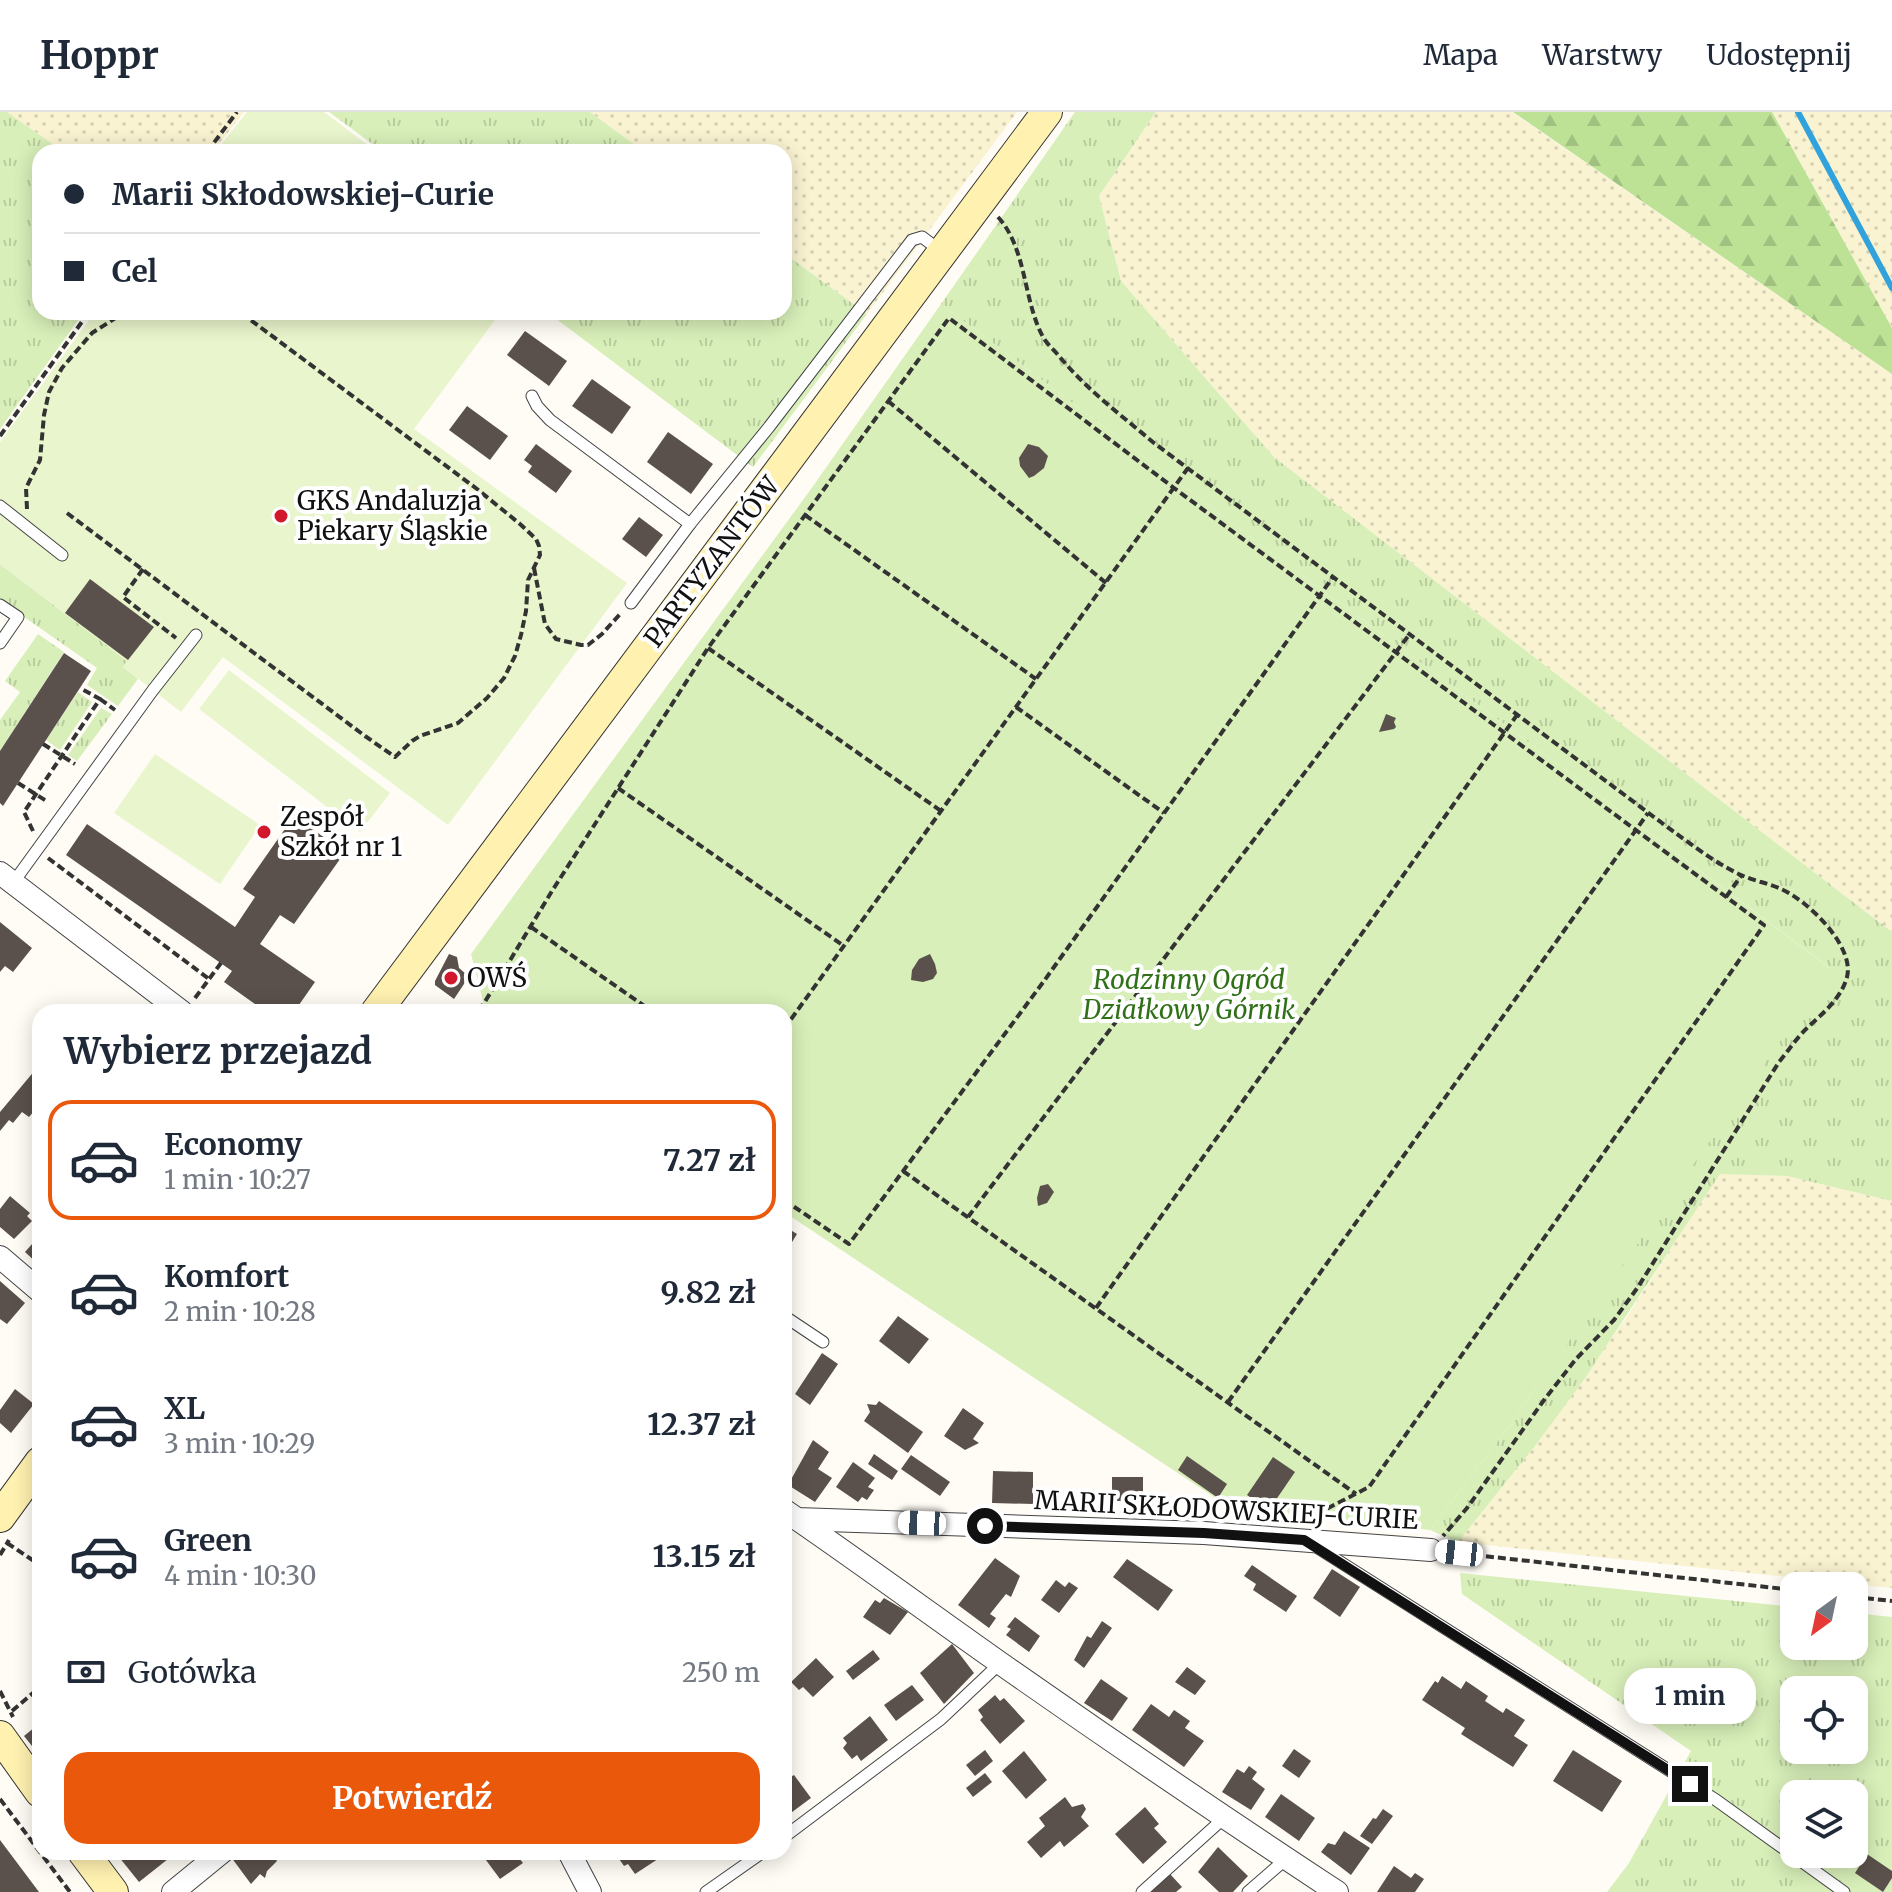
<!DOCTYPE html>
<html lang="pl">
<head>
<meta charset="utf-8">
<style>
  :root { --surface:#fff; --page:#f6f6f7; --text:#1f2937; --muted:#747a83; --line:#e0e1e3; --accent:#ea580c }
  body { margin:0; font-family:Merriweather,serif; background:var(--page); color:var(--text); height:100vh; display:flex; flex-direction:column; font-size:30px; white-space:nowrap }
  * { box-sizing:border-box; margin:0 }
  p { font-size:26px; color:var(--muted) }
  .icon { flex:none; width:44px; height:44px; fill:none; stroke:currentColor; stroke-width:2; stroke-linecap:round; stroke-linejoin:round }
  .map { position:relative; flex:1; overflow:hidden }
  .drawer { position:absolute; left:32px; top:892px; width:760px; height:856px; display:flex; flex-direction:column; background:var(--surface); border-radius:24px; box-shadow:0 4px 20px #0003 }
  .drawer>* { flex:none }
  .banner { position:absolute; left:32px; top:32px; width:760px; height:176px; border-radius:24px; box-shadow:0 4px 20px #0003; display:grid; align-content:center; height:176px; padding:0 32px; background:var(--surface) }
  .needle { width:52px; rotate:213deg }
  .fabs { position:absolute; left:1780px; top:1460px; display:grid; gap:16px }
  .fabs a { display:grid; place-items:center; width:88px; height:88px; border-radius:16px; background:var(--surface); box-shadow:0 4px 20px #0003; font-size:40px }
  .end { position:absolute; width:36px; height:36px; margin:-18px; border:10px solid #111; background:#fff; box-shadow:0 0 0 4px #fff }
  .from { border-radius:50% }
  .bubble { position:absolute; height:56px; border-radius:24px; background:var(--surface); box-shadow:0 4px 20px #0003; font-size:26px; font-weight:700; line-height:56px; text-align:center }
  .car { position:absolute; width:24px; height:48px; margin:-24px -12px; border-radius:10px; box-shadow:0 0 6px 2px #0007; background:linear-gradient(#fff 24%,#345 0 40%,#fff 0 76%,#345 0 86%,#fff 0) }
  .banner b { display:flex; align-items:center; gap:28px; height:76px; font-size:30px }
  .banner b+b { border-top:2px solid var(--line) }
  .banner i { width:20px; height:20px; background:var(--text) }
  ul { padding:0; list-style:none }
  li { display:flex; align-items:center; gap:24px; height:120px; margin:0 16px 12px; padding:0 16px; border:4px solid transparent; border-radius:24px }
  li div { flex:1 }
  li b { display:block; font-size:30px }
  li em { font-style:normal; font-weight:700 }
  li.active { border-color:var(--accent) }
  li>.icon { width:72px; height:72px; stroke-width:1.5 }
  h2 { padding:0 32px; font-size:36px; line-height:96px }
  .pay { display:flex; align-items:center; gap:20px; height:88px; padding:0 32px; font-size:30px }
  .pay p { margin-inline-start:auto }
  .primary-button { display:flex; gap:16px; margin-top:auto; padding:16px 32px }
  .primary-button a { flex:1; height:92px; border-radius:24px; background:var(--accent); color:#fff; font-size:32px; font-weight:700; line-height:92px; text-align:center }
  header { display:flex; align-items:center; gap:48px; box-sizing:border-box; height:112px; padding:0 40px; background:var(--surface); border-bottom:2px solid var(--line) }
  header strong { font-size:38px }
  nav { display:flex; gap:44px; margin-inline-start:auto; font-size:28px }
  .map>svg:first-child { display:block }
  .farmland { fill:url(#farmland-dots) }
  .grass { fill:url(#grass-tufts); fill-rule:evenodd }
  .forest { fill:url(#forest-firs) }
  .garden { fill:#d8efb9 }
  .pitch { fill:#e9f5cc }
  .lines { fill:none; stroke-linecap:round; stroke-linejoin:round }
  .stream { stroke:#32a2dc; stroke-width:6 }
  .building { fill:#5b514c }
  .lane-casing { stroke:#444; stroke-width:13 }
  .street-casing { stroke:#444; stroke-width:24 }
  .secondary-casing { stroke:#333; stroke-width:32 }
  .path { stroke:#333; stroke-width:4; stroke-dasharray:8 4; stroke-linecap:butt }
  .lane { stroke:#fff; stroke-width:11 }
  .street { stroke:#fff; stroke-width:22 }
  .secondary { stroke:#fff1b0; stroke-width:30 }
  .route { stroke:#111; stroke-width:10 }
  .poi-dot { fill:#d2182c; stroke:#fff; stroke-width:3 }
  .labels { text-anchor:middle; stroke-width:8; stroke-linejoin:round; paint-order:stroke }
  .poi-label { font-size:26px; fill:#111; stroke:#fff; text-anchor:start }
  .street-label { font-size:26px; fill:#111; stroke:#fff }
  .park-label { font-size:26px; font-style:italic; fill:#307118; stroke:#fff }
</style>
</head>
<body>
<header>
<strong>Hoppr</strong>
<nav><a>Mapa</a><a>Warstwy</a><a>Udostępnij</a></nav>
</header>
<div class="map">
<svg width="1892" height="1780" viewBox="0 0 1892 1780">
  <defs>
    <pattern id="farmland-dots" width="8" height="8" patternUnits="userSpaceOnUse" patternTransform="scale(2)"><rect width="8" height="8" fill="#f9f3d1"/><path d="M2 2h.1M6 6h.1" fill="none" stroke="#d4cfb2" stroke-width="1.8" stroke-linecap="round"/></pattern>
    <pattern id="grass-tufts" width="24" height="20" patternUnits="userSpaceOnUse" patternTransform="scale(2)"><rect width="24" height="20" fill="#d8efb9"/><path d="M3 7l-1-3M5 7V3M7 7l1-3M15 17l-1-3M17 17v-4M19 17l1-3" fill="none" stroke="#b8cc9e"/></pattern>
    <pattern id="forest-firs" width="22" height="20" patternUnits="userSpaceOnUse" patternTransform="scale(2)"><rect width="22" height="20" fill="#bde296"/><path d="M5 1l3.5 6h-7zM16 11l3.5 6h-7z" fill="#a1c180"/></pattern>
  </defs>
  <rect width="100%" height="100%" fill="#fffcf5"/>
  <!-- farmland -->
  <g class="farmland">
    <path d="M7,0H244L213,40H64Z"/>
    <path d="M590,0H1017L867,202L784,141V40H645Z"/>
    <path d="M1156,0H1512L1892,262V820L1274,345L1121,169L1099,84Z"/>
    <path d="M1772,0H1892V216Z"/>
    <path d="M1720,1061L1787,1064L1892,1089V1476L1458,1430L1535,1334L1624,1209Z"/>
  </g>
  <!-- grass -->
  <g class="grass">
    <path d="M0,0H7L64,40H40V200H84L0,317Z"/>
    <path d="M329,0H590L645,40H383Z"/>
    <path d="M1075,0H1156L1099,84L1121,169L1274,345L1892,820V1089L1787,1064L1720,1062L1583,1269L1535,1334L1458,1430L1430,1418L1510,1313L1830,856L1508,615L1265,436L941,192Z"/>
    <path d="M784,141L867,202L753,355L547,200H784Z"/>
    <path d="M0,452L127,549L123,555L138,567L118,594L87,573L97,556L0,488Z"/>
    <path d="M38,522L64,540L0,639V608L20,580L5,569Z"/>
    <path d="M78,580L92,590L60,638L46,628Z"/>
    <path d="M101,596L112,602L77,649L68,643Z"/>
    <path d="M1460,1461L1794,1495V1534H1854V1501L1892,1505V1780H1607L1629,1751L1691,1639L1462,1482ZM1794,1578H1854V1638H1794ZM1794,1682H1854V1742H1794Z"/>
  </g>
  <!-- forest -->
  <path class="forest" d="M1513,0H1772L1892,216V262Z"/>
  <!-- garden -->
  <path class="garden" d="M941,192L1265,436L1508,615L1831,857L1510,1313L1430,1418L1229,1395L784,1100V900H490L485,897L471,842L811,377Z"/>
  <!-- pitch -->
  <g class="pitch">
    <path d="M247,0H324L377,40H215Z"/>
    <path d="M95,200H501L414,317L627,471L448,713L223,545L181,600L123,555L127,549L0,452V330Z"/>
    <path d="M229,558L390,681L360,720L199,597Z"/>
    <path d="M155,642L260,713L220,772L114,701Z"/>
  </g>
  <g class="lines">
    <!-- stream -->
    <path class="stream" d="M1798,0L1892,176"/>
  </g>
  <!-- building -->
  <g class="building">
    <path d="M525,219L567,249L549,274L507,243Z"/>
    <path d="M592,267L631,295L612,322L572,294Z"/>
    <path d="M467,294L508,324L490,348L449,318Z"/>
    <path d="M668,320L713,352L691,382L647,350Z"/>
    <path d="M536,332L572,359L556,381L528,360L532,354L524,348Z"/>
    <path d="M1028,332L1039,335L1048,344L1044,356L1034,364L1029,366L1020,354L1019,346Z"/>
    <path d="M639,405L663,423L646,445L622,427Z"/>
    <path d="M90,467L154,515L128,548L65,501Z"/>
    <path d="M64,541L91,559L3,694L0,691V639Z"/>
    <path d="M1386,602L1396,606L1394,610L1396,615L1394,617L1379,620Z"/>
    <path d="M294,704L345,740L294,812L280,803L260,832L315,870L294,900H266L224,870L232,859L66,743L87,712L235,815L255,785L243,777Z"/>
    <path d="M0,810L32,836L13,860L5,854L0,860Z"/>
    <path d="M449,842L457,845L459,856L466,862L464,872L454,887L435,873V869Z"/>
    <path d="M930,842L935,852L937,861L933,867L923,870L911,868L912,858L919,847Z"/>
    <path d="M36,957L40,960V992L29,1005L22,1000L13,1011L9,1008L0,1019V1000Z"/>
    <path d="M1048,1072L1054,1080L1047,1091L1038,1094L1037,1086L1040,1074Z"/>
    <path d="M10,1084L30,1101L27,1104L32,1109L14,1127L0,1115V1097Z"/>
    <path d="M784,1114L797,1122L784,1143Z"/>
    <path d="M40,1123V1154L25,1140Z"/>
    <path d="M0,1169L25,1191L7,1212L0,1207Z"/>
    <path d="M898,1204L929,1227L909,1252L879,1229Z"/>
    <path d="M822,1241L838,1252L810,1293L795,1282Z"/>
    <path d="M15,1277L34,1292L11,1321L0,1311V1298Z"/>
    <path d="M879,1289L923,1320L908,1341L864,1309L870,1300L867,1292L876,1293Z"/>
    <path d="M963,1296L984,1311L973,1327L979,1331L965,1338L944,1324Z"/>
    <path d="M813,1328L829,1340L818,1357L832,1366L815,1390L788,1373Z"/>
    <path d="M874,1342L898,1359L892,1368L868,1352Z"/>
    <path d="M911,1343L950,1370L940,1384L901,1357Z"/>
    <path d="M1187,1344L1227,1372L1218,1386L1178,1358Z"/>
    <path d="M1273,1345L1295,1360L1269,1398L1247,1383Z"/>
    <path d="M853,1350L875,1366L868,1375L874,1378L867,1388L862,1385L858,1390L836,1375Z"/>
    <path d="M993,1359L1033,1360V1392L992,1391Z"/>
    <rect x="1112" y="1365" width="31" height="24"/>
    <path d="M995,1446L1020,1464L1011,1485L1006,1482L990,1502L996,1506L989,1516L958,1493Z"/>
    <path d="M1127,1447L1173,1478L1158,1499L1113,1465Z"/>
    <path d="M1252,1453L1297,1484L1286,1500L1253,1478L1256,1472L1244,1464Z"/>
    <path d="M1332,1457L1360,1475L1340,1505L1313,1486Z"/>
    <path d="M1056,1468L1065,1475L1069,1470L1078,1476L1059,1501L1041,1488Z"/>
    <path d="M884,1486L908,1500L890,1523L863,1505L875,1488L880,1491Z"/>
    <path d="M1015,1505L1040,1524L1029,1540L1006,1523L1011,1517L1007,1515Z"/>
    <path d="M1102,1509L1112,1516L1084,1556L1074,1548L1087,1524L1091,1526Z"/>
    <path d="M952,1532L974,1561L944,1592L920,1561Z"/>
    <path d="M873,1538L880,1547L853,1568L846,1559Z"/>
    <path d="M816,1546L834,1565L813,1585L803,1575L799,1578L791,1570Z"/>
    <path d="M1187,1555L1206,1569L1195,1583L1175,1570Z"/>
    <path d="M1442,1564L1461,1577L1466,1569L1488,1584L1485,1589L1503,1601L1506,1596L1525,1608L1514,1624L1528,1633L1513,1655L1461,1622L1465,1616L1422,1588L1435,1569L1438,1571Z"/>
    <path d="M1101,1567L1128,1586L1112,1609L1084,1591Z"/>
    <path d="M912,1573L924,1588L896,1609L884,1593Z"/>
    <path d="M995,1583L1000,1589L1004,1586L1025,1609L1000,1632L980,1608L983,1605L978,1598Z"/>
    <path d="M1151,1592L1169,1605L1174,1598L1190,1609L1185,1616L1204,1629L1184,1655L1132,1618Z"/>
    <path d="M870,1604L888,1628L861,1649L857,1643L852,1647L843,1636L847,1631L843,1626Z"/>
    <path d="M40,1611V1644L24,1624Z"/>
    <path d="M1294,1637L1311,1649L1299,1666L1282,1654Z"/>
    <path d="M985,1638L993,1649L975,1664L966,1653Z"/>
    <path d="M1573,1638L1622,1669L1602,1700L1553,1669Z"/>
    <path d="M1024,1639L1047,1668L1026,1687L1002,1659Z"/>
    <path d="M1249,1654L1257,1660L1252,1667L1265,1677L1251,1698L1222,1680L1237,1657L1244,1661Z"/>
    <path d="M985,1661L992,1670L973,1685L966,1676Z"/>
    <path d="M794,1663L811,1686L784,1706V1669Z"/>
    <path d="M1281,1682L1315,1706L1299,1729L1265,1705Z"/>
    <path d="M1065,1685L1072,1695L1083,1692L1086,1697L1081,1705L1089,1714L1064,1735L1060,1729L1041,1746L1027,1730L1045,1714L1039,1706Z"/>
    <path d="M1145,1695L1159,1712L1154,1716L1167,1730L1143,1752L1115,1722Z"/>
    <path d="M1383,1697L1393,1704L1372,1732L1360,1724L1373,1706L1376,1707Z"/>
    <path d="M1344,1719L1370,1736L1351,1763L1321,1740L1328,1731L1335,1733Z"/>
    <path d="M0,1728L39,1780H0Z"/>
    <path d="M1218,1735L1248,1764L1233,1780H1219L1198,1760Z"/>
    <path d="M115,1740H163L168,1747L139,1770Z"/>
    <path d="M237,1740H271L277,1749L267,1759L265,1766L260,1762L251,1772L231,1745Z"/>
    <path d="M480,1740H511L513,1743L515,1741L523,1751L500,1767Z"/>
    <path d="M623,1740H657L661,1745L635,1762L628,1752L624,1754L617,1744Z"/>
    <path d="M1867,1742L1892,1759V1766L1883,1780L1855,1761Z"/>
    <path d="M1394,1754L1411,1766L1415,1761L1424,1767L1415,1780H1377Z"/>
    <path d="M1170,1762L1182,1775L1176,1780H1149Z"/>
  </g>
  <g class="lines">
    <!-- lane casing -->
    <g class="lane-casing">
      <g id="lane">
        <path d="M532,284L537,294L550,308L690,412"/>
        <path d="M0,394L62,443"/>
        <path d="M631,491L690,412L769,315L912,128L922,125L942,140"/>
        <path d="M0,493L18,505L0,531"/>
        <path d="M13,771L153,578L196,523"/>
        <path d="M784,1204L823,1230"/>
        <path d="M1315,1434L1716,1688L1844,1780"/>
        <path d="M1431,1438L1459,1441"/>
        <path d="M784,1725L941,1607L994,1557L999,1551"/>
        <path d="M706,1780L763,1740"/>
        <path d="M1142,1780L1224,1706"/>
        <path d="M1248,1780L1286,1747"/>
      </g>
    </g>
    <!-- street casing -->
    <g class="street-casing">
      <g id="street">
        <path d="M0,761L182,900"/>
        <path d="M0,1145L40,1179"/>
        <path d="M784,1398L797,1407L1204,1421L1431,1438"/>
        <path d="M797,1407C865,1454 932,1503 1000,1551C1111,1629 1223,1705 1337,1780"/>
        <path d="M569,1740L590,1780"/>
        <path d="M173,1780L222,1740"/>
      </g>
    </g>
    <!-- secondary casing -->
    <g class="secondary-casing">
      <g id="secondary">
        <path d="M376,900L1047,0"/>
        <path d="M0,1405L40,1350"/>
        <path d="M0,1624L40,1680"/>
        <path d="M83,1740L113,1780"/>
      </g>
    </g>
    <!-- path -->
    <g class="path">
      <path d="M207,40L237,0"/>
      <path d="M998,105C1027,137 1023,188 1043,225C1047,232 1054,238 1059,244C1086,277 1121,303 1154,331L1674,720C1695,735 1717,752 1741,763C1754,769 1768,771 1781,777C1807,788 1855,834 1847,865C1841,887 1822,902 1806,917C1796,927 1788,939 1779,950L1638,1175L1614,1208L1576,1247L1544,1288L1467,1396L1443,1424"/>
      <path d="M888,289L1106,471"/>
      <path d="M0,324L89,200"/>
      <path d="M27,397L26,376L40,348L44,303L49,280L62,256L92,221L125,200"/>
      <path d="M67,401L365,624L395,645L412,629L420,624L458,611L487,586L504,566L515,544L521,523L526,499L528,468L540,443L539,434L536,427L520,412L477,377L240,200"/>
      <path d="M805,403L1036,567"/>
      <path d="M534,456L545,512L556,527L581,533H588L602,522L621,501"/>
      <path d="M143,457L123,485L176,526"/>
      <path d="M708,536L941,699"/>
      <path d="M100,587L115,598"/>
      <path d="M1016,595L1164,701"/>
      <path d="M43,632L75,652"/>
      <path d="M18,671L48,690"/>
      <path d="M618,676L844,834"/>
      <path d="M33,719L24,700L100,587L80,576"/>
      <path d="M48,746L209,867"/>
      <path d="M1726,785L1741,764"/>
      <path d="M531,815L653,900"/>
      <path d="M195,886L221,851"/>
      <path d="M465,900L483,893L552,779L708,536L949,206L1174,376L1764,813L1369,1375L1305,1408"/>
      <path d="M784,917L1188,356"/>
      <path d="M903,1059L1356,1382"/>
      <path d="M784,1088L849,1132L1044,869L1333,465"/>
      <path d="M968,1105L1409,523"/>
      <path d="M1096,1196L1517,603"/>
      <path d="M1228,1290L1648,701"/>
      <path d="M7,1431L40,1453"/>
      <path d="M0,1443L9,1428"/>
      <path d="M1474,1443L1794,1478"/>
      <path d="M1854,1485L1892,1489"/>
      <path d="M0,1579L13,1605"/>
      <path d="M12,1599L40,1575"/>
      <path d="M0,1687L70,1780"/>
    </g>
    <!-- lane -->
    <use href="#lane" class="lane"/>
    <!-- street -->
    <use href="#street" class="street"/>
    <!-- secondary -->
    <use href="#secondary" class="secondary"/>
  </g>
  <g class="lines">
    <!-- route -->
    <path class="route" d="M985,1414L1204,1421L1304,1428L1690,1672"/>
  </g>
  <!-- markers -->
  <g class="poi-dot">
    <circle cx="281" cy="404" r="8"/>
    <circle cx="264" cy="720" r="8"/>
    <circle cx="451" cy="866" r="8"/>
  </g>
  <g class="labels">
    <!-- poi labels -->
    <g class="poi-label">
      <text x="297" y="398">GKS Andaluzja<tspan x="297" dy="30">Piekary Śląskie</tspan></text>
      <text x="280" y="714">Zespół<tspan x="280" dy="30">Szkół nr 1</tspan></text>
      <text x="467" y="875">OWŚ</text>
    </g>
    <!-- street labels -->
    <g class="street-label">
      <text transform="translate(712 450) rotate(-53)" y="9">PARTYZANTÓW</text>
      <text transform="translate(1226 1398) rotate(3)" y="9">MARII SKŁODOWSKIEJ-CURIE</text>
    </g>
    <!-- park labels -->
    <g class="park-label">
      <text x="1189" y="877">Rodzinny Ogród<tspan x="1189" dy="30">Działkowy Górnik</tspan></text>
    </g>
  </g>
</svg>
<div class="fabs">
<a><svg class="needle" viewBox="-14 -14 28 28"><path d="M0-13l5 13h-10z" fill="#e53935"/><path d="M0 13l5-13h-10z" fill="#747a83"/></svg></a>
<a><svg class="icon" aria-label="locate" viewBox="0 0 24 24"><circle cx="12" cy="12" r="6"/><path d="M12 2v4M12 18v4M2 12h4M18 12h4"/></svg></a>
<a><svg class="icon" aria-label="layers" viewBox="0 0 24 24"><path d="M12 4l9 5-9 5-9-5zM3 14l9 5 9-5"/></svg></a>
</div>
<i class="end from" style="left:985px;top:1414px"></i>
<i class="end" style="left:1690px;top:1672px"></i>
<div class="bubble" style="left:1624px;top:1556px;width:132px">1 min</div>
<i class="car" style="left:922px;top:1411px;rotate:272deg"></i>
<i class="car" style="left:1459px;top:1441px;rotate:276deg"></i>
<div class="banner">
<b><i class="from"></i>Marii Skłodowskiej-Curie</b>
<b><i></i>Cel</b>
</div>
<section class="drawer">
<h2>Wybierz przejazd</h2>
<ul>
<li class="active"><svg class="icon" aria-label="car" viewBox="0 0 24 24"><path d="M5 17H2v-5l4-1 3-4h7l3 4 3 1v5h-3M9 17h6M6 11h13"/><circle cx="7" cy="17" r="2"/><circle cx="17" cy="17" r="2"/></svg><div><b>Economy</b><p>1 min · 10:27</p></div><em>7.27 zł</em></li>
<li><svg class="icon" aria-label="car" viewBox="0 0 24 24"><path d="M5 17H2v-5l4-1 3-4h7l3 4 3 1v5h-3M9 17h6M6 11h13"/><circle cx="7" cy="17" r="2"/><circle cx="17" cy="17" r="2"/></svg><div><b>Komfort</b><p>2 min · 10:28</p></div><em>9.82 zł</em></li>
<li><svg class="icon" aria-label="car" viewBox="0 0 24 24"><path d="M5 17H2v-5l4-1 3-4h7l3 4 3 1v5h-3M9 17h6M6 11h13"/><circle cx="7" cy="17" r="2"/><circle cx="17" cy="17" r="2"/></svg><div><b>XL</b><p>3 min · 10:29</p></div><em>12.37 zł</em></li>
<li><svg class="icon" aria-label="car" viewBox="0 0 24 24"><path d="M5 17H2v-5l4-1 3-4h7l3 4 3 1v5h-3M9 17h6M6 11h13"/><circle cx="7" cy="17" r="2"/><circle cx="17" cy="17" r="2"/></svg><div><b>Green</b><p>4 min · 10:30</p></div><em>13.15 zł</em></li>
</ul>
<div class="pay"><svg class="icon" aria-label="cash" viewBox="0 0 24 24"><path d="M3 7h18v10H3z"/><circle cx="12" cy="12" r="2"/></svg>Gotówka<p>250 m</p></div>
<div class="primary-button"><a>Potwierdź</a></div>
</section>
</div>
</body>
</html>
